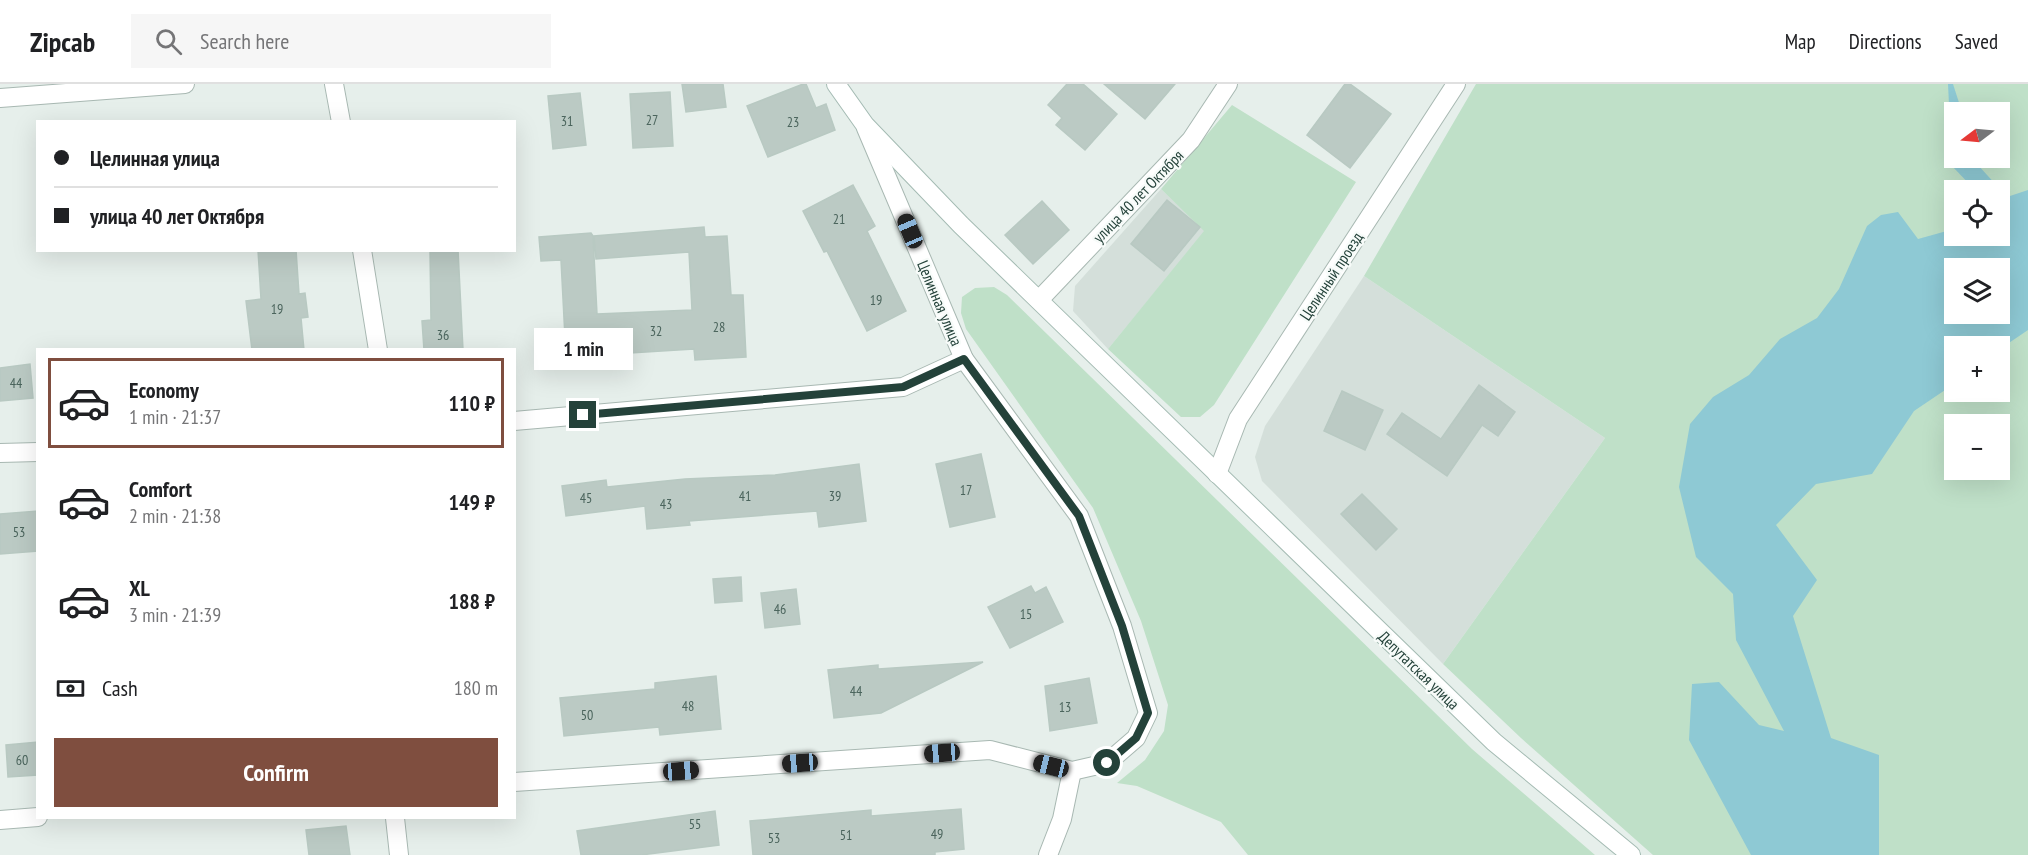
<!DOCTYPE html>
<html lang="en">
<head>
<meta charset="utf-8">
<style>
  :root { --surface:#fff; --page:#f6f6f6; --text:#202124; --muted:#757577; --line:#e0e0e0; --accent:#7f4e3f }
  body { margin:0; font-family:"PT Sans Narrow",sans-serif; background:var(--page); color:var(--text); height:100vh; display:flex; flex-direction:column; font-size:22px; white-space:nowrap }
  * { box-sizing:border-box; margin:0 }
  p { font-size:20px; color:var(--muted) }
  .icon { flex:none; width:33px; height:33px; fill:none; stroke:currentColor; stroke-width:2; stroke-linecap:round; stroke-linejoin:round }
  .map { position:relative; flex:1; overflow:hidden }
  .drawer { position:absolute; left:36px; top:264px; width:480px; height:471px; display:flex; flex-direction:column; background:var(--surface); border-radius:0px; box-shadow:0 6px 24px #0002 }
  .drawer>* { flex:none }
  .hud { position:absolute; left:36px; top:36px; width:480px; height:132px; border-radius:0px; box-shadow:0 6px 24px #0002; display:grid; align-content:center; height:132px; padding:0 18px; background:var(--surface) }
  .needle { width:39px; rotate:254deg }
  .controls { position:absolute; left:1944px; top:18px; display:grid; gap:12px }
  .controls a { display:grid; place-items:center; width:66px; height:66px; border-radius:0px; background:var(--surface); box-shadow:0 6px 24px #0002; font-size:30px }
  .end { position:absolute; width:27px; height:27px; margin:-14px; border:8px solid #24423a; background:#fff; box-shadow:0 0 0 3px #fff }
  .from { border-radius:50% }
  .bubble { position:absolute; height:42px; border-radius:0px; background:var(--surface); box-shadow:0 6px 24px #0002; font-size:20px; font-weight:700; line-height:42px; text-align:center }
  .car { position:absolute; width:18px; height:36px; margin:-18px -9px; border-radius:8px; box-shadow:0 0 4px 2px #0007; background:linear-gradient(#222 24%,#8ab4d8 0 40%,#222 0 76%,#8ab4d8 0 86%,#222 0) }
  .hud b { display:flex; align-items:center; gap:21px; height:57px; font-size:22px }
  .hud b+b { border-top:2px solid var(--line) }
  .hud i { width:15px; height:15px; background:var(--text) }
  ul { padding:10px 0 0; list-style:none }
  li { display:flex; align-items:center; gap:18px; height:90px; margin:0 12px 9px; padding:0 6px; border:3px solid transparent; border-radius:0px }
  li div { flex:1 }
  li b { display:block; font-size:22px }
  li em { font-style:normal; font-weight:700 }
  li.current { border-color:var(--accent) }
  li>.icon { width:54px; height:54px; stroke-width:1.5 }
  .pay { display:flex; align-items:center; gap:15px; height:66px; padding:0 18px; font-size:22px }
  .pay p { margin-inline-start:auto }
  .button { display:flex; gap:12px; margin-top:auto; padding:12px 18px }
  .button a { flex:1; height:69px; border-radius:0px; background:var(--accent); color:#fff; font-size:24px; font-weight:700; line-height:69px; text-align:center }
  header { display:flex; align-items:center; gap:36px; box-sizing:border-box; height:84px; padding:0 30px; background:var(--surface); border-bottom:2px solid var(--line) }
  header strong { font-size:28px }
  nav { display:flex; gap:33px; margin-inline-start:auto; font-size:21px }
  .search { width:420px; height:54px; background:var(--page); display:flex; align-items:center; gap:15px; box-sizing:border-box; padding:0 21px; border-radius:0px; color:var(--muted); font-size:22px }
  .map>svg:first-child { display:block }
  .built { fill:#d4dfda }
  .green { fill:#bfe0c8; fill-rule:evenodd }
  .water { fill:#8ec9d4; fill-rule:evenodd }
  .building { fill:#bbcac4; stroke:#b8c9c2; stroke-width:1.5 }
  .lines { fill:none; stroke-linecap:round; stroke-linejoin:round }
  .street-casing { stroke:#a8b8b2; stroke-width:20 }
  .secondary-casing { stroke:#a4bbb3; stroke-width:20 }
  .street { stroke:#fff; stroke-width:18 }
  .secondary { stroke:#fff; stroke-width:18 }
  .route { stroke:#24423a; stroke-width:8 }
  .labels { text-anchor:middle; stroke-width:4.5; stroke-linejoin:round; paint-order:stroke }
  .number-label { font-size:14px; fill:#4a645c }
  .street-label { font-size:16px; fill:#24423a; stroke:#f7fbf9 }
</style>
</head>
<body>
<header>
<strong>Zipcab</strong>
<div class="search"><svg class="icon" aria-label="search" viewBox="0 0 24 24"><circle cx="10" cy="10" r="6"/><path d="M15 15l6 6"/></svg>Search here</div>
<nav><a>Map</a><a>Directions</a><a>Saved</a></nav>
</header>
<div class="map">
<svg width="2028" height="771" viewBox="0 0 2028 771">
  <rect width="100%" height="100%" fill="#e6efeb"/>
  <!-- built -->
  <g class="built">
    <path d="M1161,105L1205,147L1108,265L1073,227L1075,202Z"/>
    <path d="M1364,192L1605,354L1443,580L1262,397L1255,373L1265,342Z"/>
  </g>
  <!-- green -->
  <g class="green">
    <path d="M1476,0H2028V771H1653L1521,654L1443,580L1605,354L1364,192ZM1954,28H2000V74H1954ZM1954,106H2000V152H1954ZM1954,184H2000V230H1954ZM1954,262H2000V308H1954ZM1954,340H2000V386H1954Z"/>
    <path d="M1232,21L1356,98L1214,321L1200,333H1181L1108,265L1204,147L1161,105Z"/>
    <path d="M994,203L1007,211L1472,665L1595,771H1248L1221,738L1137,702L1117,699L1145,676L1164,647L1168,621L1141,537L1093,424L966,245L961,229L962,213L975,204Z"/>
  </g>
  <!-- water -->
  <path class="water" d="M1948,0H1953L1962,28H1954V74H1976L1978,81L2007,113L2028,106V246L2000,265V262H1954V300L1914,327L1872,390L1816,400L1776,441L1817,496L1793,532L1831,654L1879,671V771H1751L1689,656L1692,600L1719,598L1759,641L1784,647L1736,556L1733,510L1696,473L1679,403L1690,340L1713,313L1749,291L1780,255L1817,234L1839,205L1867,142L1881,131L1898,128L1918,155L1954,145V152H2000V106H1975L1952,82ZM1954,184H2000V230H1954Z"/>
  <!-- building -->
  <g class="building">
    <path d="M682,0H723L726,23L686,28Z"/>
    <path d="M803,0H806L816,24L826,20L835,46L768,73L747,22Z"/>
    <path d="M1067,0H1083L1117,30L1085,66L1056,41L1062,34L1048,21Z"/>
    <path d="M1104,0H1175L1145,35Z"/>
    <path d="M1345,0H1350L1391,30L1350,84L1307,51Z"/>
    <path d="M670,8L673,62L633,64L630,10Z"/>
    <path d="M580,9L586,61L553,65L548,12Z"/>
    <path d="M853,101L875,142L867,147L906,227L867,247L827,167L824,168L803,127Z"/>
    <path d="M1167,116L1200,143L1164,187L1131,160Z"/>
    <path d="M1042,117L1069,146L1033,180L1005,151Z"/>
    <path d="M704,143L705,153L727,152L731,211H743L746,273L695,276L694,265L566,273L561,176L541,177L539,153L591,149L593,152L597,230L692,226L689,168L596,175L594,152Z"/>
    <path d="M258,166H296L299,210L305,209L308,233L301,234L304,266H252L246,217L261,215Z"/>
    <path d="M430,166H458L463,266H424L422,237L431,236Z"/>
    <path d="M30,280L33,314L0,317V284Z"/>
    <path d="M1479,301L1515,328L1498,352L1482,341L1447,392L1387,350L1402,329L1441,355Z"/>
    <path d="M1342,307L1383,326L1365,366L1324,347Z"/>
    <path d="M981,370L995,433L950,443L936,380Z"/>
    <path d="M859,380L866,437L819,443L817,427L689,437L690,441L647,445L645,422L566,432L562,402L606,396L607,403L685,395L775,391Z"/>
    <path d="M1362,410L1397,445L1376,466L1341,430Z"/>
    <path d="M38,427V467L0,470V430Z"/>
    <path d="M741,493L742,517L715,519L713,495Z"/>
    <path d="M1031,502L1035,509L1046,503L1063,538L1010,564L988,523Z"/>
    <path d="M796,505L800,540L765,544L761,509Z"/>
    <path d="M983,578L881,629L834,634L828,586L878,581V585Z"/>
    <path d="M716,592L721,645L660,651L659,643L564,652L560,614L655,605V599Z"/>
    <path d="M1089,594L1097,639L1050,647L1045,602Z"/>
    <path d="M38,658V691L8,693L6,661Z"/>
    <path d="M961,725L964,765L935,768V771H753L750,737L871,726V732Z"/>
    <path d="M715,727L719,761L641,771H581L577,747Z"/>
    <path d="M346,742L350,771H309L306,746Z"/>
  </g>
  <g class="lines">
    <!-- street casing -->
    <g class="street-casing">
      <g id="street">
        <path d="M334,0L341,38"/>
        <path d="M0,14L185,0"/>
        <path d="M362,166L378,266"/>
        <path d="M1039,216L1191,56L1228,0"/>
        <path d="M514,337L903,303L964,275"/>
        <path d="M0,369L38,368"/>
        <path d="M1217,390L1238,335L1456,0"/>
        <path d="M514,698L990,666L1072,687L1107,679L1136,654L1148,629L1122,542L1079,432L964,275L866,44"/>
        <path d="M395,734L399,771"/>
        <path d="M0,736L38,733"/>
        <path d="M1048,771L1062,735L1072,687"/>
      </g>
    </g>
    <!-- secondary casing -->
    <g class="secondary-casing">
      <path id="secondary" d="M836,0L865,41L961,141L1494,658L1631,771"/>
    </g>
    <!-- street -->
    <use href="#street" class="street"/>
    <!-- secondary -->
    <use href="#secondary" class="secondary"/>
  </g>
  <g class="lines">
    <!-- route -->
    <path class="route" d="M583,331L903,303L964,275L1079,432L1122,542L1148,629L1136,654L1107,679"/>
  </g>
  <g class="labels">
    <!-- number labels -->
    <g class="number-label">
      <text x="652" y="41">27</text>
      <text x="567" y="42">31</text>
      <text x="793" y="43">23</text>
      <text x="839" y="140">21</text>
      <text x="876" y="221">19</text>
      <text x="277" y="230">19</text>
      <text x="719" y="248">28</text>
      <text x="656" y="252">32</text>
      <text x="443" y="256">36</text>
      <text x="16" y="304">44</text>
      <text x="966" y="411">17</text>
      <text x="745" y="417">41</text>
      <text x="835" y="417">39</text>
      <text x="586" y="419">45</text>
      <text x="666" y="425">43</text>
      <text x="19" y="453">53</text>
      <text x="780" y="530">46</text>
      <text x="1026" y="535">15</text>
      <text x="856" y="612">44</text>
      <text x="688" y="627">48</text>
      <text x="1065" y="628">13</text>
      <text x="587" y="636">50</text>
      <text x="22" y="681">60</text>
      <text x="695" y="745">55</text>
      <text x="937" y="755">49</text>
      <text x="846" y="756">51</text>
      <text x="774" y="759">53</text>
    </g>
    <!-- street labels -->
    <g class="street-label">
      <text transform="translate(1138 112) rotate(-46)" y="6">улица 40 лет Октября</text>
      <text transform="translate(1331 192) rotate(-57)" y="6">Целинный проезд</text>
      <text transform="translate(940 219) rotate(67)" y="6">Целинная улица</text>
      <text transform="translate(1419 586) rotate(44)" y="6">Депутатская улица</text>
    </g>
  </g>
</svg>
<div class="controls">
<a><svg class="needle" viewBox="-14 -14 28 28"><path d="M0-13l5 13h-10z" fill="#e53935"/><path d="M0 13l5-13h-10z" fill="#757577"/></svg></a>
<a><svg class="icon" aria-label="locate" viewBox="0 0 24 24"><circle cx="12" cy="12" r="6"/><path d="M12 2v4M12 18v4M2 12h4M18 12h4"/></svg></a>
<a><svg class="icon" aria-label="layers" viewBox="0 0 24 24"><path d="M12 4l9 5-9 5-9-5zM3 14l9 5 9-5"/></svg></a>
<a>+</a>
<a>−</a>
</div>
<i class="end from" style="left:1107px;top:679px"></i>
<i class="end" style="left:583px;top:331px"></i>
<div class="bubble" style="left:534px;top:244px;width:99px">1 min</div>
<i class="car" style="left:910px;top:147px;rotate:337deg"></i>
<i class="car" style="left:942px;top:669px;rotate:266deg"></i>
<i class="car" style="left:800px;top:679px;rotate:266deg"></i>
<i class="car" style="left:1051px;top:682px;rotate:284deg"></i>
<i class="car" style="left:681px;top:687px;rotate:86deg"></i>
<div class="hud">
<b><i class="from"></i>Целинная улица</b>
<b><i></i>улица 40 лет Октября</b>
</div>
<section class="drawer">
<ul>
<li class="current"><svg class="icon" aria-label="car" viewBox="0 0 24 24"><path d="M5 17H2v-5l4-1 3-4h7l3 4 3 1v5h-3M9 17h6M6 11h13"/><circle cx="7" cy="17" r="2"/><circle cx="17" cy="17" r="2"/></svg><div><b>Economy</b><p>1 min · 21:37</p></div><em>110 ₽</em></li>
<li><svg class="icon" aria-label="car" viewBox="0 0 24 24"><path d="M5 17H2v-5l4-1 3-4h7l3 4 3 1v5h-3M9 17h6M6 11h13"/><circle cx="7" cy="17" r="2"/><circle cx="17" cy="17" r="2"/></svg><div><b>Comfort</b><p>2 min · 21:38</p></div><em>149 ₽</em></li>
<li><svg class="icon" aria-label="car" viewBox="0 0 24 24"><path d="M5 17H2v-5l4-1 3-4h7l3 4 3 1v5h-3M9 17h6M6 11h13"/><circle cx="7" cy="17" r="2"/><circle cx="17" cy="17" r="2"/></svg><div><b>XL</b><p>3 min · 21:39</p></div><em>188 ₽</em></li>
</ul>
<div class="pay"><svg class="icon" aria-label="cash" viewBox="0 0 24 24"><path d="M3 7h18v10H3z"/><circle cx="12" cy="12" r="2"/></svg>Cash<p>180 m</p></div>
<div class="button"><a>Confirm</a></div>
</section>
</div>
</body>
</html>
